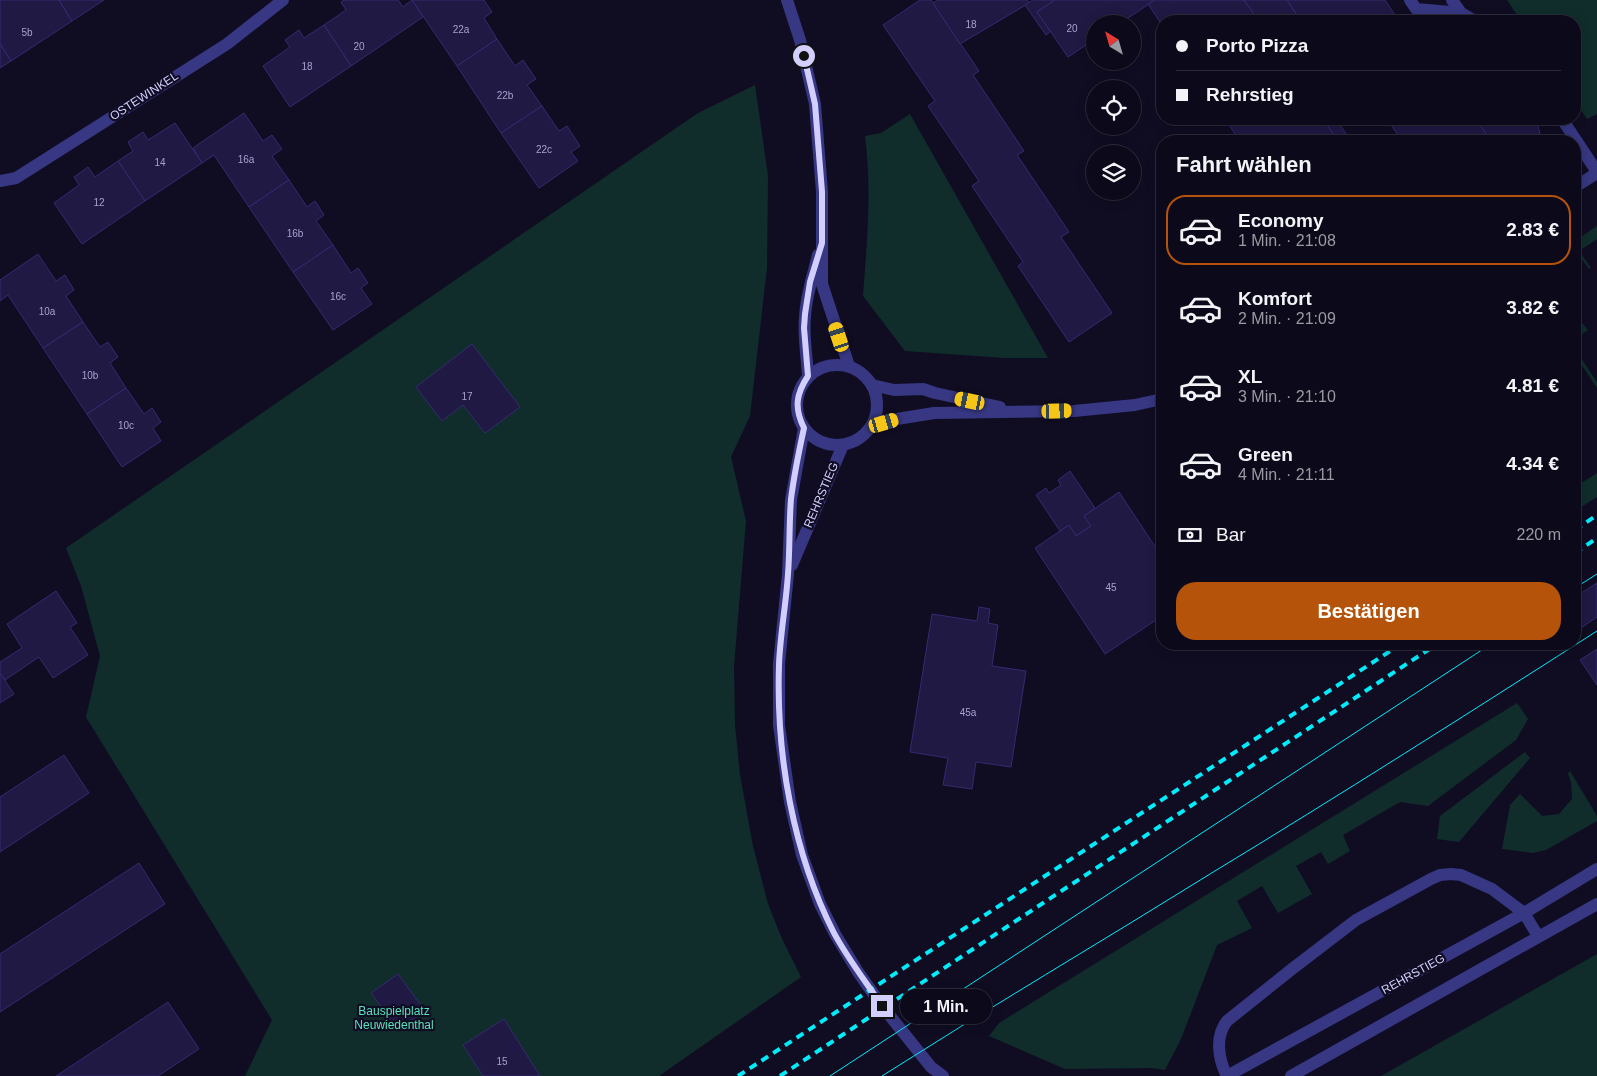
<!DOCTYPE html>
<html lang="de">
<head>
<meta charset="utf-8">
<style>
  :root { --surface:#0c0a1a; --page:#1a1827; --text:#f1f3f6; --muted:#9a9aa2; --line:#2c2b39; --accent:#b45309 }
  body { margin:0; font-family:Arial,sans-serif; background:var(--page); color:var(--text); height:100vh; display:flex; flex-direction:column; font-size:19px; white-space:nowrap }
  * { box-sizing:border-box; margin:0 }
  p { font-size:16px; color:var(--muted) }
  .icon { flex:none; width:28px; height:28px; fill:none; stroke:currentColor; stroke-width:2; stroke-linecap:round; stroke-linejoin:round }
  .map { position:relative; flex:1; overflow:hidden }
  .sheet { position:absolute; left:1156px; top:135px; width:425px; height:515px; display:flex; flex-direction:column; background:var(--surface); border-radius:20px; box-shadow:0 2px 12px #0003,0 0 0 1px var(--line) }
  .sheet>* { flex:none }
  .guide { position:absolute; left:1156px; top:15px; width:425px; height:110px; border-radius:20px; box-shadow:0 2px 12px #0003,0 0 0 1px var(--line); display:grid; align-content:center; height:110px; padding:0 20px; background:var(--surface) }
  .needle { width:32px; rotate:323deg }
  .buttons { position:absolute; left:1086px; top:15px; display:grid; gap:10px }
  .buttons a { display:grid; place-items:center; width:55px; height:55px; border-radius:50%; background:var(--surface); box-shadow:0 2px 12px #0003,0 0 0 1px var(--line); font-size:25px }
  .end { position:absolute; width:22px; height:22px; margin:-11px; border:6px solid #d2cfff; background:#111; box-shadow:0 0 0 2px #111 }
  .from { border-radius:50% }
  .bubble { position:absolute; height:35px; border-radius:18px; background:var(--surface); box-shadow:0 2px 12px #0003,0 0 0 1px var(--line); font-size:16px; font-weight:700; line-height:35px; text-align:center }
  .car { position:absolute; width:15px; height:30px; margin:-15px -8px; border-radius:6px; box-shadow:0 0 4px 1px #0007; background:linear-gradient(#f5c518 24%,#345 0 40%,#f5c518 0 76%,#345 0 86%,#f5c518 0) }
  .guide b { display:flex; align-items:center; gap:18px; height:48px; font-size:19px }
  .guide b+b { border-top:1px solid var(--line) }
  .guide i { width:12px; height:12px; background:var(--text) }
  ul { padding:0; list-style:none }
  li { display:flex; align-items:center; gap:15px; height:70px; margin:0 10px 8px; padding:0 10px; border:2px solid transparent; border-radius:20px }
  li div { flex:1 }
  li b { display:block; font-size:19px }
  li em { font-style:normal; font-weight:700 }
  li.on { border-color:var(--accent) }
  li>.icon { width:45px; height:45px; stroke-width:1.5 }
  h2 { padding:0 20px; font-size:22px; line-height:60px }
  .pay { display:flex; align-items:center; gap:12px; height:55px; padding:0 20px; font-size:19px }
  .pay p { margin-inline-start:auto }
  .primary-button { display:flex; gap:10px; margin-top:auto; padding:10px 20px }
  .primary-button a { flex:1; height:58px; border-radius:20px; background:var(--accent); color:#fff; font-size:20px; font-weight:700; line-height:58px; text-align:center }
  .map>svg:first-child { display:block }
  .green { fill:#102d2b }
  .building { fill:#201944; stroke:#352a71 }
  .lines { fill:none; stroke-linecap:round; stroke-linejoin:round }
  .service { stroke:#373783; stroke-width:12 }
  .minor { stroke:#373783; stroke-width:12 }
  .tertiary { stroke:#373783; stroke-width:12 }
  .tram { stroke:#00ecfa; stroke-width:1 }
  .rail { stroke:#00ecfa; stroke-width:4; stroke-dasharray:8 6; stroke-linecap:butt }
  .route { stroke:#d2cfff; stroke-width:6 }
  .labels { text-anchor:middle; stroke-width:4.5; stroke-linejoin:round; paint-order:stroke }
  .number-label { font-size:10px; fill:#a6a2d0 }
  .street-label { font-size:12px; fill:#d2cfff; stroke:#100d23 }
  .park-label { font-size:12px; fill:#58e2ba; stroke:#100d23 }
</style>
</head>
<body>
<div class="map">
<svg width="1597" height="1076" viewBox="0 0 1597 1076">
  <rect width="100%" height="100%" fill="#100d23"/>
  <!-- green -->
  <g class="green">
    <path d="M1507,0H1597V114L1587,119L1575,101V21H1521Z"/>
    <path d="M755,85L768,176L767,268L750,416L731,457L746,521L734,666L735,725L740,775L753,846L768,904L782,939L801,977L659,1076H245L272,1020L86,717L100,656L81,586L66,548L698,113Z"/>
    <path d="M910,114L1048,358H1005L905,351L863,296C867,243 872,189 865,136L881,133Z"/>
    <path d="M1597,226V239L1579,251L1591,268L1589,269L1575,250V241Z"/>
    <path d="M1582,323L1588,330L1575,339V328Z"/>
    <path d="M1575,349L1597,382V388L1575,355Z"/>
    <path d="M1597,473V497L1575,511V487Z"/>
    <path d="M1517,703L1528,719L1516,740L1428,806L1400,802L1343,835L1350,851L1328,864L1321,852L1296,866L1312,894L1278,913L1262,886L1237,901L1252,928L1217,945L1181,1039L1165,1070L1152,1068L1065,1069L989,1036L999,1023Z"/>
    <path d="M1525,752L1530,758L1459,842L1437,839L1440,816Z"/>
    <path d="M1570,771L1597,816V821L1546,850L1533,853L1502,849L1510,805L1520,794L1542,816L1559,814L1572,799L1571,782L1568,774Z"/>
    <path d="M1597,954V1076H1381Z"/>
  </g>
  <!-- building -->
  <g class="building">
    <path d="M0,0H59L72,21L11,61L0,44Z"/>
    <path d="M59,0H104L72,21Z"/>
    <path d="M344,0H398L403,7L412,0L423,17L351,66L324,25L346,10L341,2Z"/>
    <path d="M412,0H484L492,12L484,18L497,39L457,66Z"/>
    <path d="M920,0H931L979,71L973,75L1024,151L1017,155L1069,232L1061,237L1112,313L1069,342L1018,266L1023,262L972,186L979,181L928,106L935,101L883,25Z"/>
    <path d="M938,0H1027L1029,3L960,44L933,3Z"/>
    <path d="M1033,0H1055L1037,12L1051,31L1046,35L1025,5Z"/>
    <path d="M1055,0H1155L1119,24H1095V39L1068,57L1037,12Z"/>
    <path d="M1155,0H1244L1259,21H1162V25L1148,4Z"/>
    <path d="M1244,0H1287L1301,21H1259Z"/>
    <path d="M1287,0H1385L1399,21H1301Z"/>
    <path d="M324,25L351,66L290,107L263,66L290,47L285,40L299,30L304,38Z"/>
    <path d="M497,39L515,66L523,60L536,79L527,85L542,106L501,133L457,66Z"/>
    <path d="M0,44L11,61L0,68Z"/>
    <path d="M542,106L559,131L567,126L580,146L571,152L578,161L539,188L501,133Z"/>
    <path d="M244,113L263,141L272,135L282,149L272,156L289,180L249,207L214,155L202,163L193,148Z"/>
    <path d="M1225,119H1323L1338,141H1240Z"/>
    <path d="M1323,119H1336L1351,141H1338Z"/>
    <path d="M1387,119H1476L1491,141H1402Z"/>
    <path d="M1476,119H1534L1538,125L1540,134L1539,141H1491Z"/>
    <path d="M175,123L202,163L145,201L118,161L133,151L128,142L143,132L148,140Z"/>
    <path d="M118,161L145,201L82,244L54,203L79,185L74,177L88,167L95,177Z"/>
    <path d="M289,180L307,207L315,201L324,215L316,221L333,245L293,272L249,207Z"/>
    <path d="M333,245L351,273L358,268L368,283L361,288L372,304L333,330L293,272Z"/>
    <path d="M38,254L56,281L65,275L74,290L66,296L83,322L43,348L8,295L0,301V280Z"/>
    <path d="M83,322L100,347L108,342L118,357L110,363L126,388L87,414L43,348Z"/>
    <path d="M472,344L520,407L485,433L463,405L442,421L416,387Z"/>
    <path d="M126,388L144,414L152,408L161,422L153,428L161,441L122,467L87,414Z"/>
    <path d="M1070,471L1095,508L1084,516L1091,526L1076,536L1069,525L1060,531L1036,495L1046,488L1049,493L1061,485L1058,480Z"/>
    <path d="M1119,492L1162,557V616L1105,654L1035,548L1069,525L1076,536L1091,526L1084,516Z"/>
    <path d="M1597,583V617L1575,632V597Z"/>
    <path d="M56,591L77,623L70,627L88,655L53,678L39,657L5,680L0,673V662L22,648L7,624Z"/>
    <path d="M979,607L990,609L988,623L998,625L992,666L1026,671L1011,767L976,762L972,789L943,785L948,758L910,752L932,614L977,621Z"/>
    <path d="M1541,644H1557L1546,651Z"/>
    <path d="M1597,649V685L1580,660Z"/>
    <path d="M0,673L14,694L0,703Z"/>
    <path d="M64,755L89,793L0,852V797Z"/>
    <path d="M139,863L165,904L0,1012V954Z"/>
    <path d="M398,974L425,1011L398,1030L371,993Z"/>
    <path d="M168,1002L199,1049L158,1076H56Z"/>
    <path d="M504,1019L540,1076H483L463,1045Z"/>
  </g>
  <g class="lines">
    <!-- service -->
    <g class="service">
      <path d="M1410,0L1416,9L1461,13L1475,21"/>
      <path d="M1452,0L1461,13"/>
      <path d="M1562,119L1597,172"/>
      <path d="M1227,1076C1218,1059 1215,1036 1227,1021L1292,969L1356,920L1431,879L1440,875L1451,874L1461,875L1492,889L1524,913L1538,936"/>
    </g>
    <!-- minor -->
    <g class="minor">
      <path d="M0,181L16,178L227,44L283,0"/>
      <path d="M1575,187L1597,173"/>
      <path d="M872,385L894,390L923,389L935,393L1000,407"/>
      <path d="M871,427L897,419L934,413L1074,411L1135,405L1162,399"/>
    </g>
    <!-- tertiary -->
    <g class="tertiary">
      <path d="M787,0L800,40L815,104L822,192V284L849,366"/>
      <circle cx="837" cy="405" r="40"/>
      <path d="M808,376C807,356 803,336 805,317C806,296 813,275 818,255"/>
      <path d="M804,428L791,500L788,574L779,664V725L790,802L802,855L820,904L835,934L858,972L882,1006L931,1067L943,1076"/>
      <path d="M792,565L843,445"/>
      <path d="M1227,1076L1524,913L1597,869"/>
      <path d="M1291,1076L1597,904"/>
    </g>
    <!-- tram -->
    <g class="tram">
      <path d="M1575,588L1597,574"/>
      <path d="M830,1076L1491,644"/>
      <path d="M882,1076C990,1007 1101,942 1210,874C1340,795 1469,713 1597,631"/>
    </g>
    <!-- rail -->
    <g class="rail">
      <path d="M1575,530L1597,515"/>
      <path d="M1575,553L1597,538"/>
      <path d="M738,1076L1401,644"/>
      <path d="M780,1076L1437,644"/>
    </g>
  </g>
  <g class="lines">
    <!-- route -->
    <path class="route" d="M804,56L815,104L822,192V243L810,282L805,314L804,328L808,376C796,394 794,408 804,428C799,451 794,475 791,499C789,524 790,549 788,574C786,605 780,635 779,665C776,755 793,853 834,933C848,959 866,982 882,1006"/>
  </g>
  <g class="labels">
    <!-- number labels -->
    <g class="number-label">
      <text x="971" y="28">18</text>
      <text x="1072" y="32">20</text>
      <text x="461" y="33">22a</text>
      <text x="27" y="36">5b</text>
      <text x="359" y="50">20</text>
      <text x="307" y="70">18</text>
      <text x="505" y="99">22b</text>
      <text x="544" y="153">22c</text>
      <text x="246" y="163">16a</text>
      <text x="160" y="166">14</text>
      <text x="99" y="206">12</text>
      <text x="295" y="237">16b</text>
      <text x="338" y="300">16c</text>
      <text x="47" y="315">10a</text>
      <text x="90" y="379">10b</text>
      <text x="467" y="400">17</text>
      <text x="126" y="429">10c</text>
      <text x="1111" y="591">45</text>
      <text x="968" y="716">45a</text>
      <text x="502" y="1065">15</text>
    </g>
    <!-- street labels -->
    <g class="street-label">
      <text transform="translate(144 96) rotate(-33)" y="4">OSTEWINKEL</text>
      <text transform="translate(821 495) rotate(-67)" y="4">REHRSTIEG</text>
      <text transform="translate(1413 974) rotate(-29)" y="4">REHRSTIEG</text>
    </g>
    <!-- park labels -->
    <g class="park-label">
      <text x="394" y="1015">Bauspielplatz<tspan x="394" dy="14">Neuwiedenthal</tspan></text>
    </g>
  </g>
</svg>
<div class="buttons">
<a><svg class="needle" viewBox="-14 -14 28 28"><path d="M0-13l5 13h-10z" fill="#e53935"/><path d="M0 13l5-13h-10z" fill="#9a9aa2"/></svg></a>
<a><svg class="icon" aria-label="locate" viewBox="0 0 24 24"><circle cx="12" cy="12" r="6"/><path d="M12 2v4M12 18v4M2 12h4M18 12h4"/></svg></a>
<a><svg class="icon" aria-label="layers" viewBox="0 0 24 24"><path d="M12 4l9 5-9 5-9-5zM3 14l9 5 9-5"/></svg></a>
</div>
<i class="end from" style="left:804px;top:56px"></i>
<i class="end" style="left:882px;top:1006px"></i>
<div class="bubble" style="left:900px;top:989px;width:92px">1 Min.</div>
<i class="car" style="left:839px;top:337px;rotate:342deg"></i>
<i class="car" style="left:970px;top:401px;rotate:282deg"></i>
<i class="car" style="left:1057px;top:411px;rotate:88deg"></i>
<i class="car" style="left:884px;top:423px;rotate:74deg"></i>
<div class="guide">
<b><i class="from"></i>Porto Pizza</b>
<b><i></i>Rehrstieg</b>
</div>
<section class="sheet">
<h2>Fahrt wählen</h2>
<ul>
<li class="on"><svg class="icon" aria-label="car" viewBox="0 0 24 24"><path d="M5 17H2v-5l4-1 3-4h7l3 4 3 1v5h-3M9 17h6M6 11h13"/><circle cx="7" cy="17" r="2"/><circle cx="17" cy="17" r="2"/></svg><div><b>Economy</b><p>1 Min. · 21:08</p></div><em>2.83 €</em></li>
<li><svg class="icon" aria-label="car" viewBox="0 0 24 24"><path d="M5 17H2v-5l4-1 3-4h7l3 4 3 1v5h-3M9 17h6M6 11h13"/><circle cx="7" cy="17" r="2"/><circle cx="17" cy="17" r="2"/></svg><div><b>Komfort</b><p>2 Min. · 21:09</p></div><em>3.82 €</em></li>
<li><svg class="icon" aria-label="car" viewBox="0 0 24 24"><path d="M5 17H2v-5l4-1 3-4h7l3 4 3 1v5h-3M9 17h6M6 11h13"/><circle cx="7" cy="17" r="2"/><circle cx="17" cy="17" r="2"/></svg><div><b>XL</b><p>3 Min. · 21:10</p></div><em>4.81 €</em></li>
<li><svg class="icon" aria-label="car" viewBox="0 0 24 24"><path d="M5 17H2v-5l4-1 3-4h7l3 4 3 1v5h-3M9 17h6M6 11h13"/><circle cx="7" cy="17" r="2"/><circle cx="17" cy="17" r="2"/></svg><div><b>Green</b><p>4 Min. · 21:11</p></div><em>4.34 €</em></li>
</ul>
<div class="pay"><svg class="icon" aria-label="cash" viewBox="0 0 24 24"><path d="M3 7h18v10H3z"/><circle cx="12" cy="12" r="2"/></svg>Bar<p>220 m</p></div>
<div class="primary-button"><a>Bestätigen</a></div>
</section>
</div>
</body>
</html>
